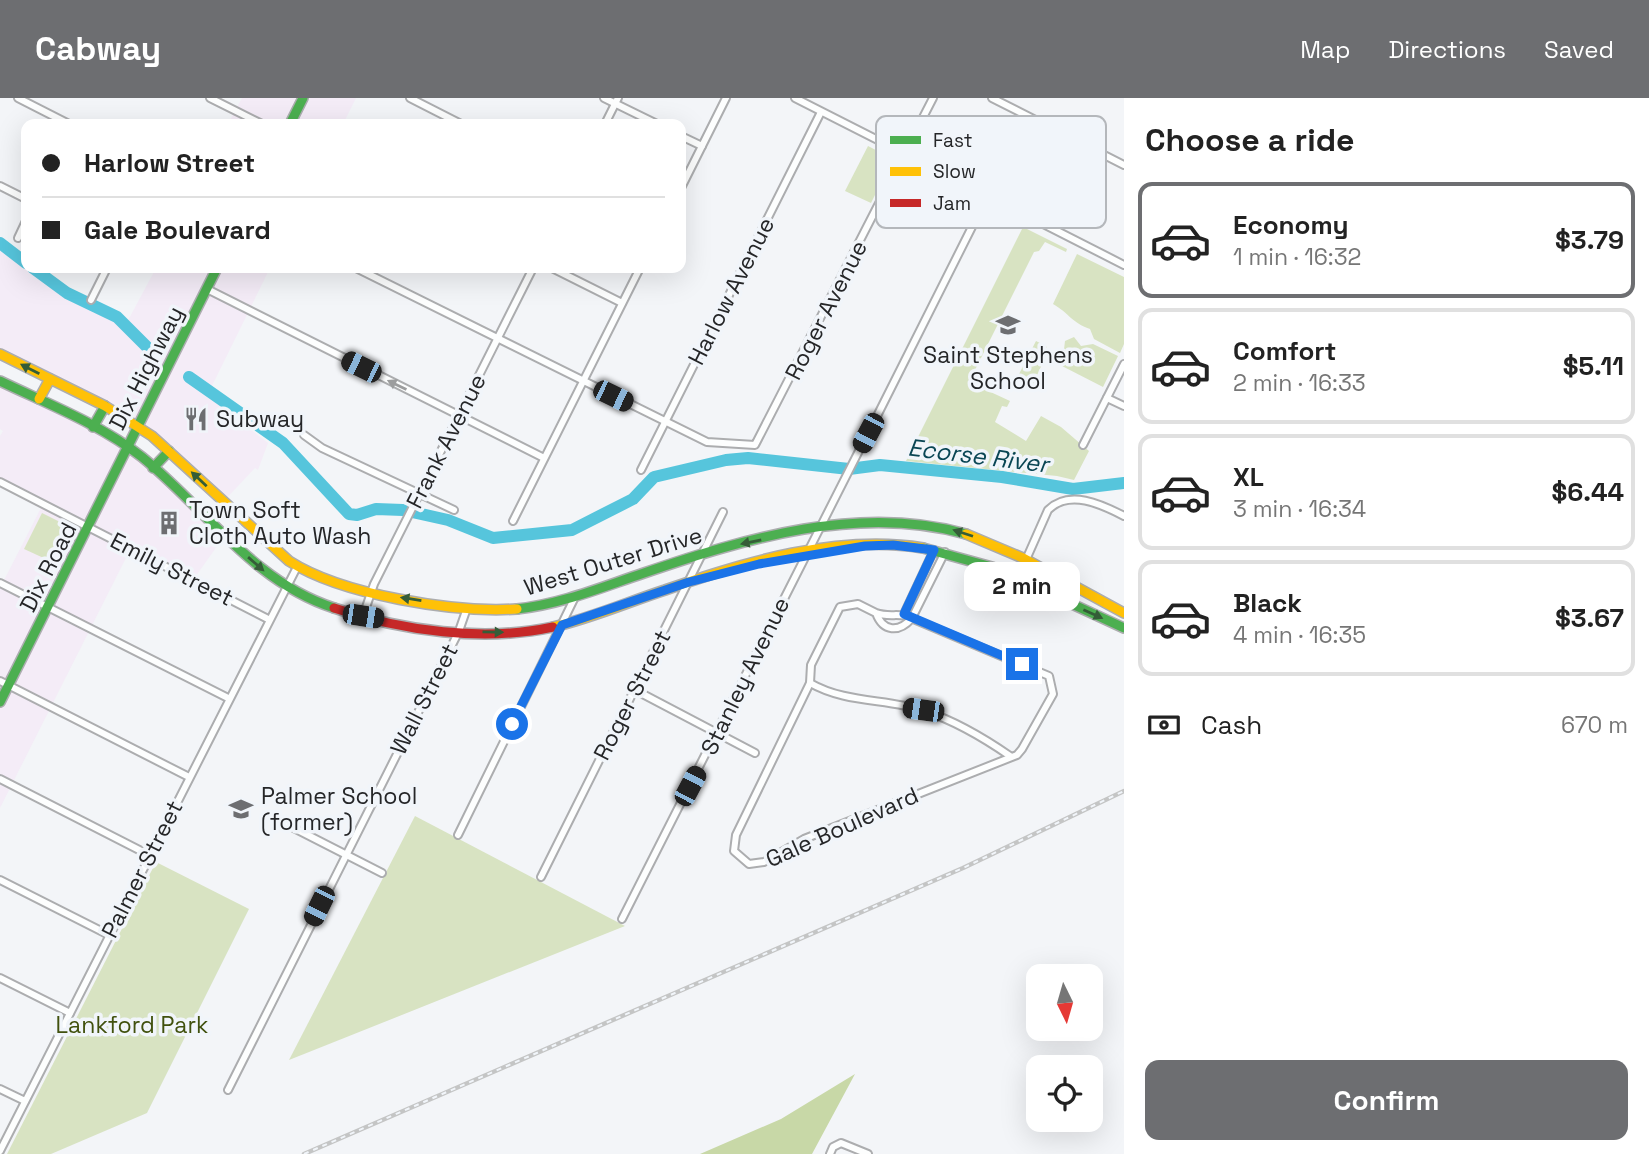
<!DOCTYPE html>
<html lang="en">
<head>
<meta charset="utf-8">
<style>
  :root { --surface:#fff; --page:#f6f6f6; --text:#222; --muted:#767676; --line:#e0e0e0; --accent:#6d6e71 }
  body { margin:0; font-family:"Space Grotesk",sans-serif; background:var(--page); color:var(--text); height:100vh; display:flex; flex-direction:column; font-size:26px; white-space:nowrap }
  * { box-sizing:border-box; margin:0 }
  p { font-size:23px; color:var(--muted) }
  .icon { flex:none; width:38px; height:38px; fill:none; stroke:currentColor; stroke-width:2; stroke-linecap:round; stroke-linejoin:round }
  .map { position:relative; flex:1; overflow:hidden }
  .drawer { display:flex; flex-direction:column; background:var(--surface); width:525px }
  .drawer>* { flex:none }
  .guide { position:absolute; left:21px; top:21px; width:665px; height:154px; border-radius:14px; box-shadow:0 7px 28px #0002; display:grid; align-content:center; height:154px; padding:0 21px; background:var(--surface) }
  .needle { width:46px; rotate:175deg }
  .controls { position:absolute; left:1026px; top:866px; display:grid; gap:14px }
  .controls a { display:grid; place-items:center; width:77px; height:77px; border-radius:14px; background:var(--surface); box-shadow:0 7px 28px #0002; font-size:35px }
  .end { position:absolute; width:32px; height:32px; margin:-16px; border:9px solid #1a73e8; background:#fff; box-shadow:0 0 0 4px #fff }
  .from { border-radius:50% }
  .bubble { position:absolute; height:49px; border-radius:14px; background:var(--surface); box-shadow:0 7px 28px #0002; font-size:23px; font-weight:700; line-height:49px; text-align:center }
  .car { position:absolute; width:21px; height:42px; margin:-21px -10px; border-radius:9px; box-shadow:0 0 5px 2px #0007; background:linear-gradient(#222 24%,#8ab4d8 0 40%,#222 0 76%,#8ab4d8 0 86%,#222 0) }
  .guide b { display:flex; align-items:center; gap:24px; height:66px; font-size:26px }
  .guide b+b { border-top:2px solid var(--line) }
  .guide i { width:18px; height:18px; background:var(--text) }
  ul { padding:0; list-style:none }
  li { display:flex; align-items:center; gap:21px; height:116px; margin:0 14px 10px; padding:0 7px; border:4px solid var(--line); border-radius:14px }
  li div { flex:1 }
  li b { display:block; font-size:26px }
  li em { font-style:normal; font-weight:700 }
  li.active { border-color:var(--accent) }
  li>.icon { width:63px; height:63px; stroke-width:1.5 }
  h2 { padding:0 21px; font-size:32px; line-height:84px }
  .pay { display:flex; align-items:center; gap:18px; height:77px; padding:0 21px; font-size:26px }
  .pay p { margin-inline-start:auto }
  .action { display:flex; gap:14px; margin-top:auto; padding:14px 21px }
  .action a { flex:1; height:80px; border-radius:14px; background:var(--accent); color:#fff; font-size:28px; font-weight:700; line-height:80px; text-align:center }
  header { display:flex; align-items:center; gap:42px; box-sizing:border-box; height:98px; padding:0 35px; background:var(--accent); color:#fff }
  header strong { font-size:33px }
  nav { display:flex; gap:38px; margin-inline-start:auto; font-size:24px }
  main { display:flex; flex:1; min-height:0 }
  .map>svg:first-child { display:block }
  .commercial { fill:#f4ecf7 }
  .green { fill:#d8e3c2 }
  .forest { fill:#c8d8a7 }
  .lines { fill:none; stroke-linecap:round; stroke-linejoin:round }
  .river { stroke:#56c5dc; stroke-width:12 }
  .street-casing { stroke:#acadaf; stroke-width:10 }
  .fast-casing { stroke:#acadaf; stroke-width:12 }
  .slow-casing { stroke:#acadaf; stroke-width:12 }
  .jam-casing { stroke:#acadaf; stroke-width:12 }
  .street { stroke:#fdfefe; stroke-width:6 }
  .fast { stroke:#4caf50; stroke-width:9 }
  .slow { stroke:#ffc107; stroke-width:9 }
  .jam { stroke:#c62828; stroke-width:9 }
  .rail-casing { stroke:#c4c5c5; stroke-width:4.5 }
  .rail { stroke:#f1f5fa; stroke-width:2; stroke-dasharray:5; stroke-linecap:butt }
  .oneway { fill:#355d38 }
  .oneway2 { fill:#9c9d9e }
  .route { stroke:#1a73e8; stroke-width:9 }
  .labels { text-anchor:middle; stroke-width:7; stroke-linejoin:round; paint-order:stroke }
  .street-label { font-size:23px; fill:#252628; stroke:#f1f5fa }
  .poi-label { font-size:23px; fill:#252628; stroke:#f1f5fa; text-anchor:start }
  .park-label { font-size:23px; fill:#41510e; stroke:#f1f5fa }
  .water-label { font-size:24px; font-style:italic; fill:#0a4654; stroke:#f1f5fa }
  .key { fill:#f1f5fa; stroke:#b4b7bb; stroke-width:2 }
  .key-label { font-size:19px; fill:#252628 }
</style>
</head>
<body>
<header>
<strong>Cabway</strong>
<nav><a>Map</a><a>Directions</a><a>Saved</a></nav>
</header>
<main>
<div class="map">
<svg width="1124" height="1056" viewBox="0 0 1124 1056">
  <rect width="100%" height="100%" fill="#f3f5f8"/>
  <!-- commercial -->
  <g class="commercial">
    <path d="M242,0H356L343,26H228Z"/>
    <path d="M0,144L26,164V170H34L67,195L93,206L125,228L156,170H270L207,298L268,345L258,372L255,370L223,404L152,338L0,256Z"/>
    <path d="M0,283L111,337L225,437L193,482L131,450L0,710V490L43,406L0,384V338L3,333L0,331Z"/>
  </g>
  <!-- green -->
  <g class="green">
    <path d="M868,48L893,61L871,105L845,93Z"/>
    <path d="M1023,129L1067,151L1066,154L1045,144L1039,153L1034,154L969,284L1010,303L1007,309L1002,308L995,324L1026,343L1041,318L1061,329L1089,353L1074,382L1057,378L906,363Z"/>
    <path d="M1077,156L1124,179V246L1120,255L1094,241L1090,231C1072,225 1069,215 1053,206Z"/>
    <path d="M1074,239L1081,248L1093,246L1118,258L1103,289L1062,268L1065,243Z"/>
    <path d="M1036,243L1046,248L1053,262L1050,265L1044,262L1033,286L1018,278Z"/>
    <path d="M42,415L66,427L48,462L24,451Z"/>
    <path d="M415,718L625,828L289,962Z"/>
    <path d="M156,764L249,811L147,1015L51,1056H7Z"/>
  </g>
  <!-- forest -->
  <path class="forest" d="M855,976L812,1056H700L781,1021Z"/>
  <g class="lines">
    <!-- river -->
    <g class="river">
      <path d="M0,145L26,165"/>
      <path d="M33,170L67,195L117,219L150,252"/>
      <path d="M189,279L283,345L349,416L357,417L376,411L403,412L448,422L493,440L572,432L633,401L654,379L726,362L748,360L849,371L880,367L1002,379L1073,391L1124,385"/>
    </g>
    <!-- street casing -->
    <g class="street-casing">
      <g id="street">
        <path d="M18,0L69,26"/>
        <path d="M210,0L262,26"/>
        <path d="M410,0L461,26"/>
        <path d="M604,0L657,26"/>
        <path d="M795,0L1124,167"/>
        <path d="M992,0L1124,67"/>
        <path d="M605,26L618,0"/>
        <path d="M681,38L702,48"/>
        <path d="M0,88L26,101"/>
        <path d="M681,90L726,0"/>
        <path d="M18,140L26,123"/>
        <path d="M356,170L707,344L755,347L933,0"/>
        <path d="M552,170L622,205"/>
        <path d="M207,191L544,360"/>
        <path d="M91,202L107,170"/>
        <path d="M1107,300L1124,308"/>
        <path d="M871,330L987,99"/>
        <path d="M304,337L322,350L454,412"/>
        <path d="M1083,347L1124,266"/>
        <path d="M641,372L821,14"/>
        <path d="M0,384L268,521"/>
        <path d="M513,423L640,170"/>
        <path d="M1017,482L1048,412C1069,391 1101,406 1124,418"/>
        <path d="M0,485L228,600"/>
        <path d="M876,515L858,506L840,509L811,567L810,585L736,737L734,753L749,766L764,764L804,741L1017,657L1022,651L1053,596L1049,578L913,521L912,520C901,514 889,520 876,515C883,534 899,535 912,520L945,454"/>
        <path d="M904,516L934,452"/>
        <path d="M363,518L374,486L533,170"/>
        <path d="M0,583L189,679"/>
        <path d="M810,585C847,606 887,600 925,613C955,623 984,640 1010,658"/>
        <path d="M635,592L755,655"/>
        <path d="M0,681L149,757"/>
        <path d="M286,726L382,775"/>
        <path d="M458,737L575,499"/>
        <path d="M541,779L723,414"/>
        <path d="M0,782L109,837"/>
        <path d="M622,821L868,335"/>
        <path d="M0,880L70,915"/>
        <path d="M0,991L25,1003"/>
        <path d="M228,992L459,533L467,510"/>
        <path d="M0,1053L297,469"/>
        <path d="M830,1056L833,1049L841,1045L868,1056"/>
      </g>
    </g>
    <!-- fast casing -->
    <g class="fast-casing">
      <g id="fast">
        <path d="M290,26L303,0"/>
        <path d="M0,283C48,306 100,326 142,359C206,411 253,484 334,510"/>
        <path d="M93,329L105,308"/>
        <path d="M153,370L169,353"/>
        <path d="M923,450L992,469L1124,530"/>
        <path d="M517,511C562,506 602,489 644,475C746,440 860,406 966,436"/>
        <path d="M0,604L217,170"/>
      </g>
    </g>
    <!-- slow casing -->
    <g class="slow-casing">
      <g id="slow">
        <path d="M0,256L105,308L152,338L289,463C342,497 454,515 517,511"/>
        <path d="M39,301L50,281"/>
        <path d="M966,436L1023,460L1124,515"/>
        <path d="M553,529C592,520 628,504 665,492C744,464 839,436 923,450"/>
      </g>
    </g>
    <!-- jam casing -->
    <g class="jam-casing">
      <path id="jam" d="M334,510C402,533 484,544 553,529"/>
    </g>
    <!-- street -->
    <use href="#street" class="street"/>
    <!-- fast -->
    <use href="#fast" class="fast"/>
    <!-- slow -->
    <use href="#slow" class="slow"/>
    <!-- jam -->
    <use href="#jam" class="jam"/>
    <!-- rail casing -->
    <g class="rail-casing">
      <path id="rail" d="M304,1056L963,770L1124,693"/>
    </g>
    <!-- rail -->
    <use href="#rail" class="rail"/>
  </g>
  <!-- one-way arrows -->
  <defs><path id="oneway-solid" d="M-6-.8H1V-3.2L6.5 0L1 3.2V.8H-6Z" transform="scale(1.75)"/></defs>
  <g class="oneway">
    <use href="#oneway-solid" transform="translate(30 271) rotate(-153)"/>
    <use href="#oneway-solid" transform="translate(199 381) rotate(-137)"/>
    <use href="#oneway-solid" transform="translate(963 435) rotate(-162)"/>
    <use href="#oneway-solid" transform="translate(751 444) rotate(168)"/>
    <use href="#oneway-solid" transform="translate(256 466) rotate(41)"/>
    <use href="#oneway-solid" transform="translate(411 501) rotate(-171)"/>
    <use href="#oneway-solid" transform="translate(1093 516) rotate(24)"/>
    <use href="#oneway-solid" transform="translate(493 534) rotate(1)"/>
  </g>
  <use class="oneway2" href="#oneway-solid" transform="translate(397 287) rotate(-154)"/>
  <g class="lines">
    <!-- route -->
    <path class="route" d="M512,626L562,527L689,484L759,466L865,448L893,447L934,452L904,516L1022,566"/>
  </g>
  <!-- icons -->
  <defs>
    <g id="school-bare" transform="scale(1.89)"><path d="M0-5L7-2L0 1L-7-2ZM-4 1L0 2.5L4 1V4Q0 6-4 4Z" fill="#6d6e71" stroke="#f1f5fa" stroke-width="2.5" paint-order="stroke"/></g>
    <g id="restaurant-bare" transform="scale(1.89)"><path d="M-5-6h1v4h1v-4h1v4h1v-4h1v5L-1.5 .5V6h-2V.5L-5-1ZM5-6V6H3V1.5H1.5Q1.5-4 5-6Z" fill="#6d6e71" stroke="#f1f5fa" stroke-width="2.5" paint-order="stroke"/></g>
    <g id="building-bare" transform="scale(1.89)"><path d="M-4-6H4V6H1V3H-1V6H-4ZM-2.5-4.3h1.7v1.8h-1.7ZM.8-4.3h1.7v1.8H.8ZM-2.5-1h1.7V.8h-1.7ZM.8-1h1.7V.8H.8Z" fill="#6d6e71" stroke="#f1f5fa" stroke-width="2.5" paint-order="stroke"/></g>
  </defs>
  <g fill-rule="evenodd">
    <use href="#school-bare" x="1008" y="227"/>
    <use href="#restaurant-bare" x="196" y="321"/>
    <use href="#building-bare" x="169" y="425"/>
    <use href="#school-bare" x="241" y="711"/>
  </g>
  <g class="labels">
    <!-- street labels -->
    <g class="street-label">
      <text transform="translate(731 193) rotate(-63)" y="8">Harlow Avenue</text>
      <text transform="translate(826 212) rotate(-63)" y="8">Roger Avenue</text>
      <text transform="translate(146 270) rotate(-63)" y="8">Dix Highway</text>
      <text transform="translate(446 343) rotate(-63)" y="8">Frank Avenue</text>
      <text transform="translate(613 463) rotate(-17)" y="8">West Outer Drive</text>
      <text transform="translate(48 469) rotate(-63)" y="8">Dix Road</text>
      <text transform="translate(172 471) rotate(27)" y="8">Emily Street</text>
      <text transform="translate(745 578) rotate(-64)" y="8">Stanley Avenue</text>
      <text transform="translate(632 597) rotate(-63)" y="8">Roger Street</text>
      <text transform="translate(424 601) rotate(-63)" y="8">Wall Street</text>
      <text transform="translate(842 729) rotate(-24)" y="8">Gale Boulevard</text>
      <text transform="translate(142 771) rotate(-63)" y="8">Palmer Street</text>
    </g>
    <!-- poi labels -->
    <g class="poi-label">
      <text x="1008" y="265" text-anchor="middle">Saint Stephens<tspan x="1008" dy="26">School</tspan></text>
      <text x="216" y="329">Subway</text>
      <text x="189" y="420">Town Soft<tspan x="189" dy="26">Cloth Auto Wash</tspan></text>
      <text x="261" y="706">Palmer School<tspan x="261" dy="26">(former)</tspan></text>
    </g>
    <!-- park labels -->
    <g class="park-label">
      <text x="132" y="935">Lankford Park</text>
    </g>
    <!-- water labels -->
    <g class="water-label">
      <text transform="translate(978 358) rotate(7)" y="8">Ecorse River</text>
    </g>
  </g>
  <!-- legend -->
  <rect x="876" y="18" width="230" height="112" rx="10" class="key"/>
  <rect x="890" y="38" width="31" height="8" fill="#4caf50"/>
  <rect x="890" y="69" width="31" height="9" fill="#ffc107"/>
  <rect x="890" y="101" width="31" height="8" fill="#c62828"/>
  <g class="key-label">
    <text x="933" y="49">Fast</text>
    <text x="933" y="80">Slow</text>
    <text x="933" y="112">Jam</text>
  </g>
</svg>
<div class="controls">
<a><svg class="needle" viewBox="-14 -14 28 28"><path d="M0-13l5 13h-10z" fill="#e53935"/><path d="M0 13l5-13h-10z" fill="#767676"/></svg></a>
<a><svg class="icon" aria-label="locate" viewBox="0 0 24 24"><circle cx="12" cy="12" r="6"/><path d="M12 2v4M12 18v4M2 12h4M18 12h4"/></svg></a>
</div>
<i class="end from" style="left:512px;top:626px"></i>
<i class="end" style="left:1022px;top:566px"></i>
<div class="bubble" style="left:964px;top:464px;width:116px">2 min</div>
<i class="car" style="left:361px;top:269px;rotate:296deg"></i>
<i class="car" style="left:613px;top:298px;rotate:116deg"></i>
<i class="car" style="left:868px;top:335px;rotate:208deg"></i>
<i class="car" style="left:363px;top:518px;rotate:99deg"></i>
<i class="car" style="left:923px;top:612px;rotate:278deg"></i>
<i class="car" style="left:690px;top:688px;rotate:28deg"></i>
<i class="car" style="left:319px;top:808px;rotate:206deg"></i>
<div class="guide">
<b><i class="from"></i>Harlow Street</b>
<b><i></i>Gale Boulevard</b>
</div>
</div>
<section class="drawer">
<h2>Choose a ride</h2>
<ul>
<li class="active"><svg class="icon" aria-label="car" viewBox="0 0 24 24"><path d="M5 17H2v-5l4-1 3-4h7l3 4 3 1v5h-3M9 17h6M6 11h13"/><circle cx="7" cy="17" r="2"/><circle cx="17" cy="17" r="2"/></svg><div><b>Economy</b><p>1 min · 16:32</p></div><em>$3.79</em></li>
<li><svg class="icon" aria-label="car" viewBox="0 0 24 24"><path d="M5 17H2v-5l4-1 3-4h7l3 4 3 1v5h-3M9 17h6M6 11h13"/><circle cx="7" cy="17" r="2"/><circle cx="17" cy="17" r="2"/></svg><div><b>Comfort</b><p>2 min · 16:33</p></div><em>$5.11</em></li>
<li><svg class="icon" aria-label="car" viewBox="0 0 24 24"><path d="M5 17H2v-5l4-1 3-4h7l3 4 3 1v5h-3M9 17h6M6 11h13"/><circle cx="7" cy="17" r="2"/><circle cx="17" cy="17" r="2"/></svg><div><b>XL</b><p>3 min · 16:34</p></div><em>$6.44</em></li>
<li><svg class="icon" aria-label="car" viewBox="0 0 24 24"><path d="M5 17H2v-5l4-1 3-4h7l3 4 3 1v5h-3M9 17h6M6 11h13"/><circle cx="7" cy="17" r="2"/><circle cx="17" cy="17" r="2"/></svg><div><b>Black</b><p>4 min · 16:35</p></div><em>$3.67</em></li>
</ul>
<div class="pay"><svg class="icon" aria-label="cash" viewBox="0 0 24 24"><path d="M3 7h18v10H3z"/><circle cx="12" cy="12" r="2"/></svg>Cash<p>670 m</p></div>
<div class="action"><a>Confirm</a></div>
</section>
</main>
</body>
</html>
